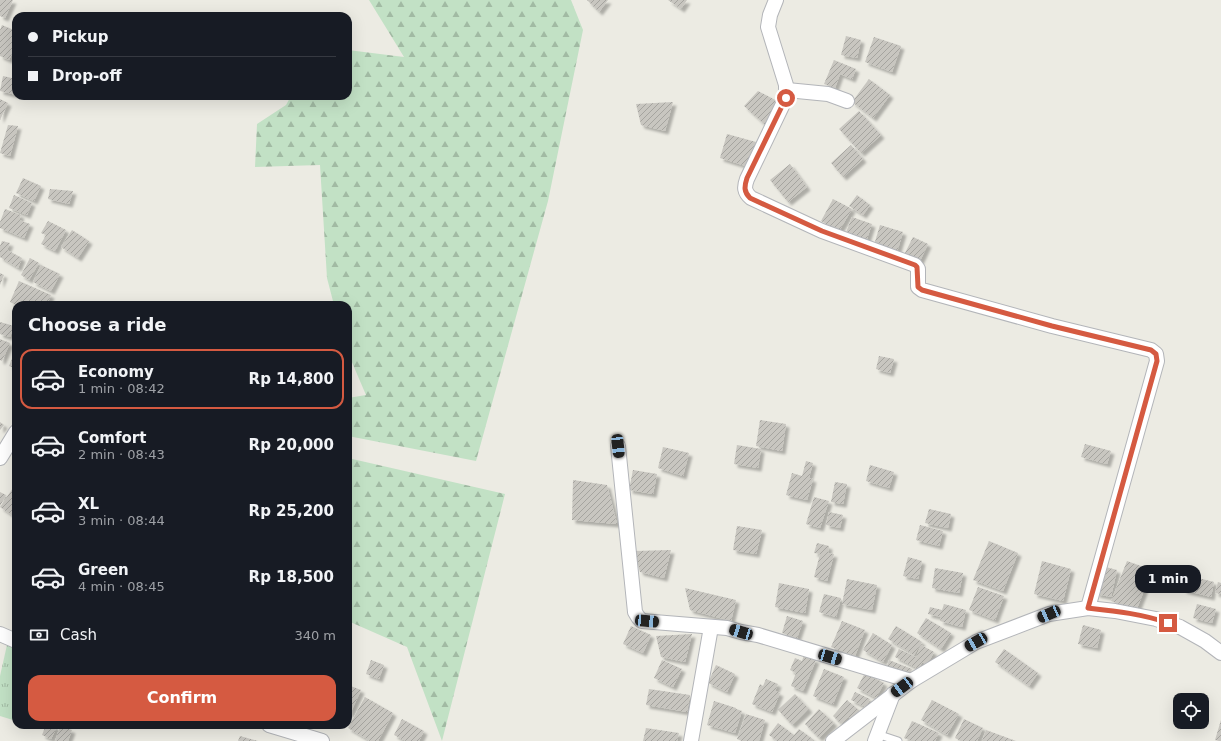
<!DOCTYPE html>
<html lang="en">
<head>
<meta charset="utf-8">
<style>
  :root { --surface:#171b24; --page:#20242c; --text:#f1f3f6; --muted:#9ea1a6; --line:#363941; --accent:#d55a41 }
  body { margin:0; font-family:"DejaVu Sans",sans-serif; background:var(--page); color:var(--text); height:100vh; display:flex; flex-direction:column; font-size:15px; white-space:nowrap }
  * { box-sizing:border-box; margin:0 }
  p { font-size:13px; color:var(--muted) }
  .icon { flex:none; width:22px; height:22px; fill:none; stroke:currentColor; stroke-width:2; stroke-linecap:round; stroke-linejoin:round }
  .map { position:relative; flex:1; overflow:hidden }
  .side { position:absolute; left:12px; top:301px; width:340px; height:428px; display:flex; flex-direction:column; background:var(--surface); border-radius:12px; box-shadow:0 4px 16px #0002 }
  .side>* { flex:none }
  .hud { position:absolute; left:12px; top:12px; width:340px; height:88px; border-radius:12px; box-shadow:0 4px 16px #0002; display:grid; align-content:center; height:88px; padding:0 16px; background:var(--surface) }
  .fabs { position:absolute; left:1173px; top:693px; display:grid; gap:8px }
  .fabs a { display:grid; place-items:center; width:36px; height:36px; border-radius:8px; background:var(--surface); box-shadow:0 4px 16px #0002; font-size:20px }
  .end { position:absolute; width:18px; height:18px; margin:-9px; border:5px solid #d55a41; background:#fff; box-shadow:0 0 0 2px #fff }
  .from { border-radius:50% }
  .bubble { position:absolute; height:28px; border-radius:12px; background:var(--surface); box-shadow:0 4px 16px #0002; font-size:13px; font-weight:600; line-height:28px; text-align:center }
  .car { position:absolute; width:12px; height:24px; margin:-12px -6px; border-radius:5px; box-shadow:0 0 3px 1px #0007; background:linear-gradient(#222 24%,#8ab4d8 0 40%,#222 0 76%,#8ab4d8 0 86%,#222 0) }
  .hud b { display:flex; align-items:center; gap:14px; height:38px; font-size:15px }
  .hud b+b { border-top:1px solid var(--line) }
  .hud i { width:10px; height:10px; background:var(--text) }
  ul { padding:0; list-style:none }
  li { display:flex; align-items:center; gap:12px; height:60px; margin:0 8px 6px; padding:0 8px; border:2px solid transparent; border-radius:12px }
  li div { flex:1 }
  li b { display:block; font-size:15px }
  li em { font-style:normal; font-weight:600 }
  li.current { border-color:var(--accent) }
  li>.icon { width:36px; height:36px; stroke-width:1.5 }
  h2 { padding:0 16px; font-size:18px; line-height:48px }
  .pay { display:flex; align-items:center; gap:10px; height:44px; padding:0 16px; font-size:15px }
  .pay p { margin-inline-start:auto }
  .action { display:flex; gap:8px; margin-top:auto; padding:8px 16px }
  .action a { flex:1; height:46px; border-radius:12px; background:var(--accent); color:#fff; font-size:16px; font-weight:600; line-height:46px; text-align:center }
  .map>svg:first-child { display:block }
  .grass { fill:url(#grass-tufts) }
  .forest { fill:url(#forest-firs) }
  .building { fill:url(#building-hatch); filter:url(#shadow) }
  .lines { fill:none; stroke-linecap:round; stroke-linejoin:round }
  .lane-casing { stroke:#b3b5b9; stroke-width:9 }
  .street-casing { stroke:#b3b5b9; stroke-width:16 }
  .lane { stroke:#fff; stroke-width:7 }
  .street { stroke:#fff; stroke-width:14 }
  .route { stroke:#d55a41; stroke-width:5 }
</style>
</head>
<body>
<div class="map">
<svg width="1221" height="741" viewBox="0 0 1221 741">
  <defs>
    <pattern id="grass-tufts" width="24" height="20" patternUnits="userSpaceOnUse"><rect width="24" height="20" fill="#c2e1c5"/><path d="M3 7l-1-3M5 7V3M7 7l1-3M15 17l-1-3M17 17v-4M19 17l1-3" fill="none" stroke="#a1baa3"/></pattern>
    <pattern id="forest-firs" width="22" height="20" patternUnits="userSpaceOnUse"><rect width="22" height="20" fill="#c2e1c5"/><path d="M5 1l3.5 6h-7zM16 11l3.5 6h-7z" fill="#a1baa3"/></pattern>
    <pattern id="building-hatch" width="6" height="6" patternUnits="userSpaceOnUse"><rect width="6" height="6" fill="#c8c6c0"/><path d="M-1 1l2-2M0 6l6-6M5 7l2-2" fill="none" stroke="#a5a49f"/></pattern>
    <filter id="shadow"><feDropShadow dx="3.5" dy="3.5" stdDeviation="1" flood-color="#0004"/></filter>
  </defs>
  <rect width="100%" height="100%" fill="#ecebe3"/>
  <!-- grass -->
  <path class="grass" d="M7,645L16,649V721L0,716V676Z"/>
  <!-- forest -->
  <g class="forest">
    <path d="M369,0H571L583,30L548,201L476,461L348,436V398L366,395L348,353V305H334L327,278L320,165L255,167L257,124L286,105L291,96H348V50L404,57Z"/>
    <path d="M348,458L505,494L442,741L407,647L348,621Z"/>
  </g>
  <!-- building -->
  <g class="building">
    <path d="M0,0H13L5,18L0,16Z"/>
    <path d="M587,0H608L599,12Z"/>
    <path d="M668,0H687L681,9Z"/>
    <path d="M2,25L16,31V44L9,60L0,56V30Z"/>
    <path d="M846,36L861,40L857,58L841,55Z"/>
    <path d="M874,37L901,46L892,72L865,62Z"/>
    <path d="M834,60L856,69L852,79L840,74L835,88L824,84Z"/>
    <path d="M3,76L16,79V95L0,91Z"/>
    <path d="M869,79L890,95L873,118L852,102Z"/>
    <path d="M758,91L783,104L765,125L744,106Z"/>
    <path d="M0,99L8,103L0,120Z"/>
    <path d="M673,102L665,131L641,125L636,104Z"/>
    <path d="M859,111L881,135L861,153L839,129Z"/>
    <path d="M8,125L18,126L10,156L0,153Z"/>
    <path d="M727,134L756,142L749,167L720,158Z"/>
    <path d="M851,145L863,159L843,177L831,163Z"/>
    <path d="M790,164L807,187L788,202L770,180Z"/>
    <path d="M23,178L41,186L34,201L16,193Z"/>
    <path d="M50,189L73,191L69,204L48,199Z"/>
    <path d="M14,195L32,203L27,215L9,208Z"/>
    <path d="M857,195L870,205L863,215L849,206Z"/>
    <path d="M833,199L852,209L839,231L821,221Z"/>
    <path d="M5,209L21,215L19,220L30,224L24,238L0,228V222Z"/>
    <path d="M852,217L872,224L866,242L845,235Z"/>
    <path d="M48,221L66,230L55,251L41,244L46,235L41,233Z"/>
    <path d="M880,225L903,232L897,252L874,245Z"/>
    <path d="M72,230L89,241L78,258L61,247Z"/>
    <path d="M913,237L928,244L919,263L904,255Z"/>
    <path d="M2,241L10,243L7,250L22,258L18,268L0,257V246Z"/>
    <path d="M30,258L39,263L29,280L21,275Z"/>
    <path d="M41,265L60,274L51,291L33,282Z"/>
    <path d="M0,273L4,275L0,285Z"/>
    <path d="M19,281L51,295L47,305H16L10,302Z"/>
    <path d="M0,322L14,326L10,337L0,334Z"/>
    <path d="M0,339L10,343L2,361L0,360Z"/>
    <path d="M16,349V369L9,366Z"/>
    <path d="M879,356L894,359L890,373L876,369Z"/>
    <path d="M760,420L786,424L782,451L756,446Z"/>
    <path d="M0,422L4,425L0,430Z"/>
    <path d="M1085,444L1111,451L1107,464L1081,457Z"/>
    <path d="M737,445L761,449L758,468L734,464Z"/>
    <path d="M663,447L689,453L683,476L658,468Z"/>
    <path d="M806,461L813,463L809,478L813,479L807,500L786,495L792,473L802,476Z"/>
    <path d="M870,465L894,472L889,488L866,481Z"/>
    <path d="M633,470L657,474L653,494L629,490Z"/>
    <path d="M573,480L607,485L617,524L572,520Z"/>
    <path d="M835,482L847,484L843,504L831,502Z"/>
    <path d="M13,488L16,490V518L0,507Z"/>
    <path d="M0,492L6,495L0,506Z"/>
    <path d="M814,497L829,501L820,528L806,524Z"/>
    <path d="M929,509L951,514L948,528L925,523Z"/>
    <path d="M829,512L843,515L840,528L826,525Z"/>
    <path d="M920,525L943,531L939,546L916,540Z"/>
    <path d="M737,526L762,530L756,554L733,550Z"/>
    <path d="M989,541L1018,553L1003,591L973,580Z"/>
    <path d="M817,543L829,546L828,553L834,554L827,581L814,577L820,554L814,553Z"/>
    <path d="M671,550L664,578L640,572L634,551Z"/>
    <path d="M908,557L922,561L918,579L903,576Z"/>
    <path d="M1042,561L1071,569L1063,601L1034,594Z"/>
    <path d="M1127,561L1152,570L1136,611L1111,601Z"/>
    <path d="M1102,566L1117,570L1111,597L1096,594Z"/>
    <path d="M935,568L963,573L959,593L932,588Z"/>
    <path d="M1186,575L1214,582L1211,597L1183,590Z"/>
    <path d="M847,579L877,585L872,610L842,604Z"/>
    <path d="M1218,582L1221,583V594L1215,593Z"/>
    <path d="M779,583L809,589L805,613L775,607Z"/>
    <path d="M978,587L1004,596L995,620L969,610Z"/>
    <path d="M685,588L736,600L731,621L690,610Z"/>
    <path d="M824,594L841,598L836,617L819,612Z"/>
    <path d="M944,604L966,610L962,627L940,621L941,617L928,614L930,607L942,610Z"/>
    <path d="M1197,604L1216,609L1212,623L1193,618Z"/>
    <path d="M787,616L803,621L797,638L782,633Z"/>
    <path d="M926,618L951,633L941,649L917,633Z"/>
    <path d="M842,621L865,630L855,656L831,647Z"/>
    <path d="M1083,625L1101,630L1097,648L1078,644Z"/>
    <path d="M631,626L651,635L643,653L623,644Z"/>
    <path d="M896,626L922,642L914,655L888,639Z"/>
    <path d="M873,633L892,645L883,662L863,650Z"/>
    <path d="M692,634L685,662L661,657L656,636Z"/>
    <path d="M921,645L934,652L927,665L922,662L919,669L895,657L899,649L916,657Z"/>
    <path d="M1004,649L1038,673L1029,686L995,662Z"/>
    <path d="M804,655L816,660L803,691L791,686L796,673L790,670L795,658L802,661Z"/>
    <path d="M371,660L384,665L379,679L366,674Z"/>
    <path d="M662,660L682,669L673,687L654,678Z"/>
    <path d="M889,660L912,669L908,679L886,669Z"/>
    <path d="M716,665L735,674L727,692L708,683Z"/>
    <path d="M824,669L844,677L833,704L813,696Z"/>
    <path d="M865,673L884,683L876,698L857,688Z"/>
    <path d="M766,679L778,684L775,691L780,693L772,712L752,704L760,684L763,686Z"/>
    <path d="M348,685L361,690L350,714L348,713Z"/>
    <path d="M649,689L690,695L687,712L646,705Z"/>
    <path d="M855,692L870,699L866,707L851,700Z"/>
    <path d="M795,694L809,709L792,725L778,710Z"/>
    <path d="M365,697L393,713L378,741H370L348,728Z"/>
    <path d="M847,700L861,712L852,721L848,717L841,724L833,716Z"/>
    <path d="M932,700L959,714L947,735L921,720Z"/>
    <path d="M714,701L736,708V709L742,711L735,733L707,725Z"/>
    <path d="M819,709L834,723L819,738L805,724Z"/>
    <path d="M746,714L765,720L759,741H742L737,739Z"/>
    <path d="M402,719L424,731L419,741H406L394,735Z"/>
    <path d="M964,719L983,728L977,741H961L955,738Z"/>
    <path d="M1221,720V741H1219L1215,740Z"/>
    <path d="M912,721L939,733L935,741H912L904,738Z"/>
    <path d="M778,723L794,735L799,729L814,740L813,741H777L769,735Z"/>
    <path d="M46,725H52L57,727L51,739L42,735Z"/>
    <path d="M60,726L72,730L68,741H55Z"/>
    <path d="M646,728L679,733L677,741H643Z"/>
    <path d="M986,730L1016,741H982Z"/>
    <path d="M240,736L258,741H238Z"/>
  </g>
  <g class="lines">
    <!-- lane casing -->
    <g class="lane-casing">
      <path id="lane" d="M877,734L898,741"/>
    </g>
    <!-- street casing -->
    <g class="street-casing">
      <g id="street">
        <path d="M776,0L770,15L768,27L786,85V94L783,104L747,179C744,187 744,192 751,198L822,231L915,265L918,269V287L922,290L1052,326L1151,350L1156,354L1157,361L1088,608"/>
        <path d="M787,90L828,94L847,101"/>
        <path d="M618,446L635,612L638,617L642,621L727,628L741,632L758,635L911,681"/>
        <path d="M0,458L16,432"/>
        <path d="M0,634L16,641"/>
        <path d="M269,725L322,741"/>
        <path d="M691,741L711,627"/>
        <path d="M833,741L911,681L976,642L1049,614L1088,608L1115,611L1156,619L1180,627L1205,641L1221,653"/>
        <path d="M875,741L893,694"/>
      </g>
    </g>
    <!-- lane -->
    <use href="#lane" class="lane"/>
    <!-- street -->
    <use href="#street" class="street"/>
  </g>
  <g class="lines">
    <!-- route -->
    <path class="route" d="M786,98L747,178C744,187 744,192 750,198L822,231L915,265L917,267L918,287L922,290L1052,326L1151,350L1156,354L1157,361L1088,608C1115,611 1143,614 1168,623"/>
  </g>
</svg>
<div class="fabs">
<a><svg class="icon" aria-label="locate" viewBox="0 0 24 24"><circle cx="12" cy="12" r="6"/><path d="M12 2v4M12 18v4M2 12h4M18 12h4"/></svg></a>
</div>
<i class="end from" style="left:786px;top:98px"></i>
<i class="end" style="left:1168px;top:623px"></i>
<div class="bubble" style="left:1135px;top:565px;width:66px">1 min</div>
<i class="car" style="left:618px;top:446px;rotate:174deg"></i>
<i class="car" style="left:1049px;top:614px;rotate:247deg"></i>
<i class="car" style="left:647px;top:621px;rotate:95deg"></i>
<i class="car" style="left:741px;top:632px;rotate:287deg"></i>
<i class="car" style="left:976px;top:642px;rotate:240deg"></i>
<i class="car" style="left:830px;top:657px;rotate:107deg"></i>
<i class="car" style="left:902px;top:687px;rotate:233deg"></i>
<div class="hud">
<b><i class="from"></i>Pickup</b>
<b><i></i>Drop-off</b>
</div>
<section class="side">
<h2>Choose a ride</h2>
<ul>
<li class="current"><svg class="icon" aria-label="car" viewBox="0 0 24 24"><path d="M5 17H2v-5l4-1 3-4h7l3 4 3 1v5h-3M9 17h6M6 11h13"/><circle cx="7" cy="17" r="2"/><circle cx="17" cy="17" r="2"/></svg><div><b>Economy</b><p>1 min · 08:42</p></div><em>Rp 14,800</em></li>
<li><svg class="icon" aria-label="car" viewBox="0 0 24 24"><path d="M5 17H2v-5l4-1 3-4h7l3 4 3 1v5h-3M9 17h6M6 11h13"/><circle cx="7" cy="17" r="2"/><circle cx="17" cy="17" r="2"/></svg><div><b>Comfort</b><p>2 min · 08:43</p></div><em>Rp 20,000</em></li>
<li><svg class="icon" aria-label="car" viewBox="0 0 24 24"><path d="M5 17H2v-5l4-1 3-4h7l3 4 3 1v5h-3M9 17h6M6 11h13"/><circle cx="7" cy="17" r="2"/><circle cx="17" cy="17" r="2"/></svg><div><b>XL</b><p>3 min · 08:44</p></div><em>Rp 25,200</em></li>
<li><svg class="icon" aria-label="car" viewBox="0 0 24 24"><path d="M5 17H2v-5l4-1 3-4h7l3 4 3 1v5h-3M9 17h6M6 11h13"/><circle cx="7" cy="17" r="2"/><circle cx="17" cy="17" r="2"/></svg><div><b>Green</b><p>4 min · 08:45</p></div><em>Rp 18,500</em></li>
</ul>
<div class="pay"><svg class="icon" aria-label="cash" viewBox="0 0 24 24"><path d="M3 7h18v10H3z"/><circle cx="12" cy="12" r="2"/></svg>Cash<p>340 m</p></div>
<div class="action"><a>Confirm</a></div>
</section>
</div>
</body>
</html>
